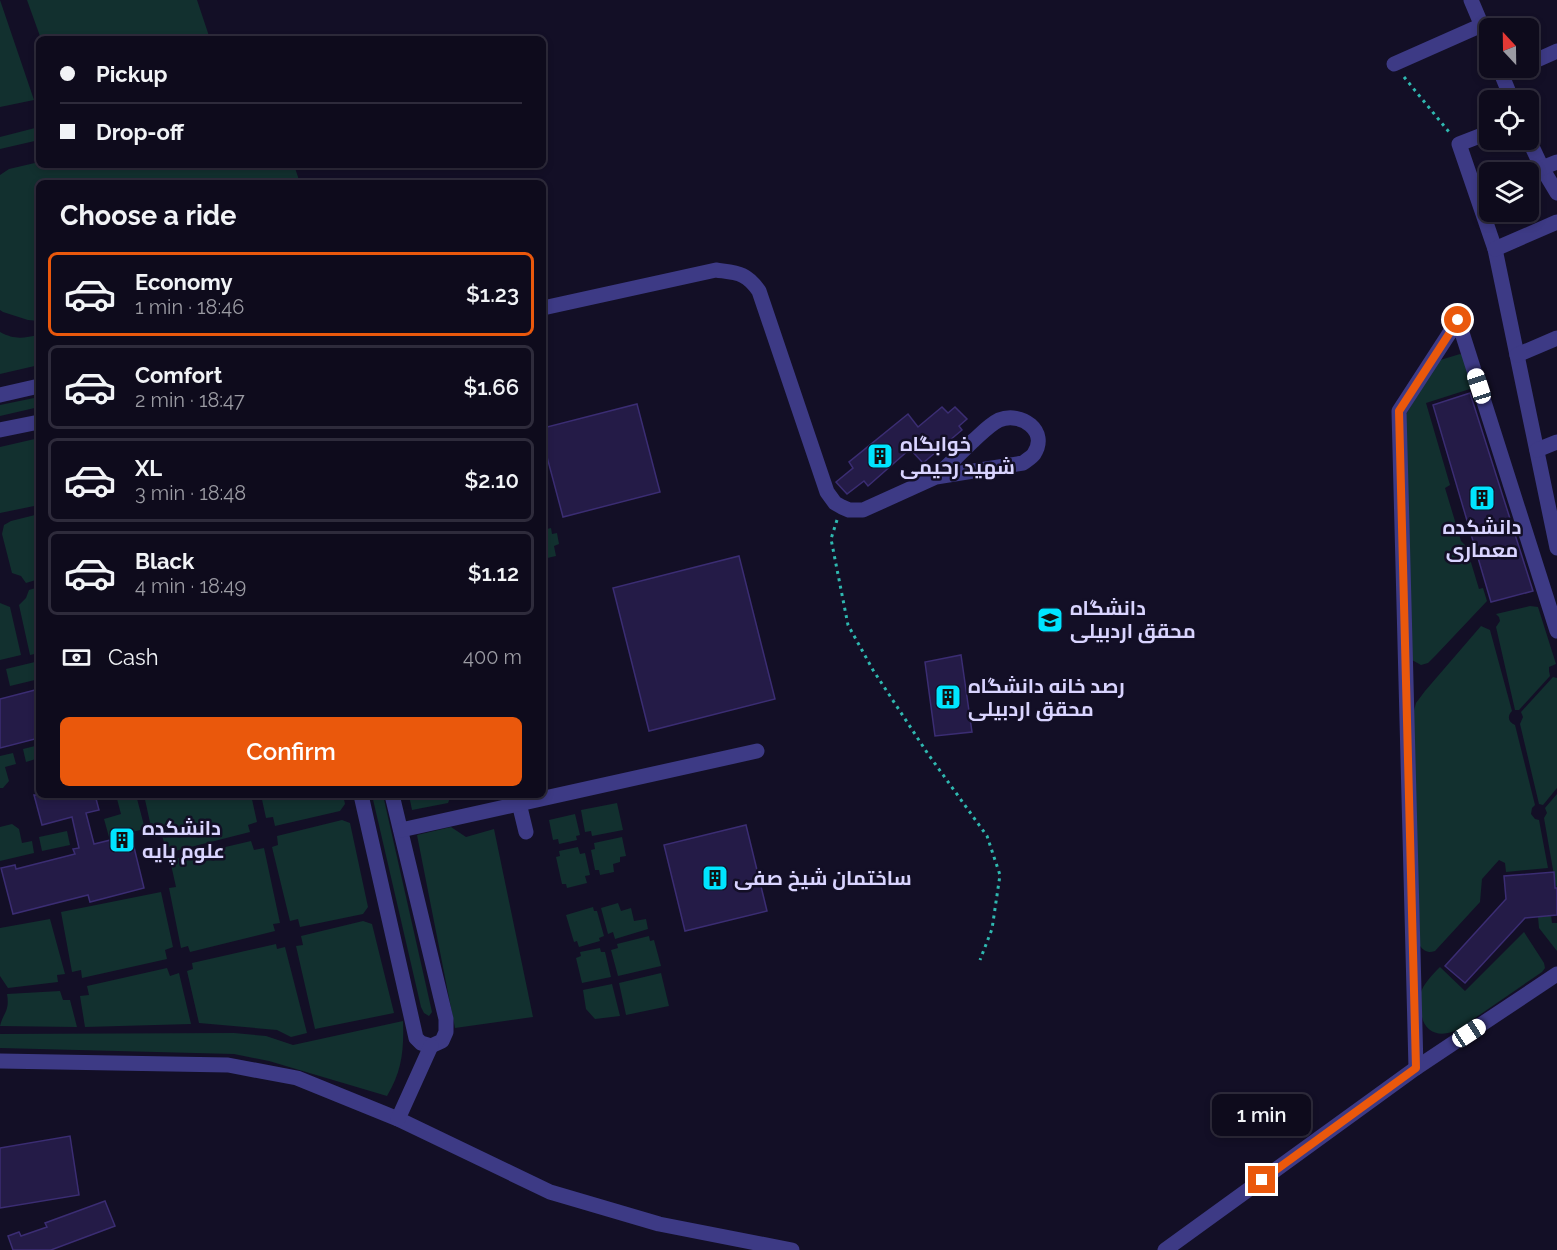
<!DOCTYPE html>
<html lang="en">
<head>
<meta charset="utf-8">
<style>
  :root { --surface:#0e0b1c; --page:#171425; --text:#f1f3f6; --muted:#9b9ba3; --line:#2e2b3b; --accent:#ea580c }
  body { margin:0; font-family:Raleway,Cairo,sans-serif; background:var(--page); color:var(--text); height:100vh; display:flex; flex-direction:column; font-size:22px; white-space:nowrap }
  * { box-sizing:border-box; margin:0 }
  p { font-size:20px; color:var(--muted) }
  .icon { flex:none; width:33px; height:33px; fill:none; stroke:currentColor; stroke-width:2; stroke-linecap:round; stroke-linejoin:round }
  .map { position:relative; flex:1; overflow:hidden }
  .side { position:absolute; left:36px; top:180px; width:510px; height:618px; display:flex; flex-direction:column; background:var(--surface); border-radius:9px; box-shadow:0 3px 9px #0003,0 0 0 2px var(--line) }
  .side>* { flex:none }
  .banner { position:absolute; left:36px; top:36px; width:510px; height:132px; border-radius:9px; box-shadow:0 3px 9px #0003,0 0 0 2px var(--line); display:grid; align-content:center; height:132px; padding:0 24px; background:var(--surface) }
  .needle { width:39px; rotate:338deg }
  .fabs { position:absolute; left:1479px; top:18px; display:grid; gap:12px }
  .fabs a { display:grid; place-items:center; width:60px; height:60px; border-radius:9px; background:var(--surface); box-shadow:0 3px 9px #0003,0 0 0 2px var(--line); font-size:30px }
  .end { position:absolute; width:27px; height:27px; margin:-14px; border:8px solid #ea580c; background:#fff; box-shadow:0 0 0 3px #fff }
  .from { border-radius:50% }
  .bubble { position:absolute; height:42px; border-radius:9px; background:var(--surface); box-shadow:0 3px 9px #0003,0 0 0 2px var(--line); font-size:20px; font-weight:600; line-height:42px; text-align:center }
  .car { position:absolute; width:18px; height:36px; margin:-18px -9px; border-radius:8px; box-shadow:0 0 4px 2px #0007; background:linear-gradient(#fff 24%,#345 0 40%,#fff 0 76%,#345 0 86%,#fff 0) }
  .banner b { display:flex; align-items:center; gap:21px; height:57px; font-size:22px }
  .banner b+b { border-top:2px solid var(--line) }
  .banner i { width:15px; height:15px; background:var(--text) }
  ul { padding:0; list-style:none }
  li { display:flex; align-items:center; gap:18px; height:84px; margin:0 12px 9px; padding:0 12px; border:3px solid var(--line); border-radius:9px }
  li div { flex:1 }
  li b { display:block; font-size:22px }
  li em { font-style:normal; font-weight:600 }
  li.current { border-color:var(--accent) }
  li>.icon { width:54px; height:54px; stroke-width:1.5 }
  h2 { padding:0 24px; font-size:27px; line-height:72px }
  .pay { display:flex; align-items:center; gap:15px; height:66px; padding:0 24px; font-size:22px }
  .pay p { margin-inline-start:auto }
  .button { display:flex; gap:12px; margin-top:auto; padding:12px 24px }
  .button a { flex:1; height:69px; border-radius:9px; background:var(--accent); color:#fff; font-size:24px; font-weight:600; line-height:69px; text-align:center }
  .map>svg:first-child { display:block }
  .grass { fill:#12302f }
  .building { fill:#241b47; stroke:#3b2d73; stroke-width:1.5 }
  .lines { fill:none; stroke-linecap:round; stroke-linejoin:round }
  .path { stroke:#2fb8b0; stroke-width:3; stroke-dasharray:3 4.5; stroke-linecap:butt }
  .minor { stroke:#3d3a85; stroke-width:15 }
  .route { stroke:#ea580c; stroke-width:8 }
  .labels { text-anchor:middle; stroke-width:5; stroke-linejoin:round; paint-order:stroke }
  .poi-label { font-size:20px; font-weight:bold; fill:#d9d4ff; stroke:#130f26; text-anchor:start }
</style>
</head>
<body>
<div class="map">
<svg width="1557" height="1250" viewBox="0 0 1557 1250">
  <rect width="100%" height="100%" fill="#130f26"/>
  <!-- grass -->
  <g class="grass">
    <path d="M0,0L34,100L0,107Z"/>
    <path d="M27,0H197L210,39H41Z"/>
    <path d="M39,127V140L0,149V137Z"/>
    <path d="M39,162V165H294L300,183H39V321L28,320L3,312L0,310V175L9,169Z"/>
    <path d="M0,332C15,340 23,338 39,335V365L0,374Z"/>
    <path d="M1460,354L1467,358L1473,388L1426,403L1450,485L1445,488L1461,541L1466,546L1479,589L1483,588L1487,601L1436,655L1428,663L1421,665L1412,660L1405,416L1437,361Z"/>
    <path d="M39,397V407L0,416V405Z"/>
    <path d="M39,438V505L0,513V447Z"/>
    <path d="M39,514V579L26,583L21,576L12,573L2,534L4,525L11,521Z"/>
    <path d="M551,528L552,534L557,533L559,544L554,546L556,556L543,559V530Z"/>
    <path d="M39,587V653L30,655L19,605L26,598L29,590Z"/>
    <path d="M0,603L10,607L21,655L0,660Z"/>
    <path d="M1530,606L1538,607L1556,664L1549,667V671L1550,676L1519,710H1515L1496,627L1500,621L1499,617L1496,614Z"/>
    <path d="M1481,626L1490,630L1512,711C1507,716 1508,722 1515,725L1535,805L1532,808L1531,814L1535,819L1539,820L1548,868L1506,872L1505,863L1499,860L1482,879L1480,902L1435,951C1428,953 1425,952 1420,946L1413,714L1416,703L1425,691Z"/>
    <path d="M39,661V679L10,686L6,669Z"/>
    <path d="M1553,677L1557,678V788L1543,805L1539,804L1520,724L1523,717L1521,712Z"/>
    <path d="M39,745V758L26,762L23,749Z"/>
    <path d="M13,753L16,764L5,767L9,781L3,788H0V756Z"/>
    <path d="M1557,794V886L1556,887L1544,818L1547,813L1545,808Z"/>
    <path d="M116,795H136L145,829L109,837L104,819L121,814Z"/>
    <path d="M144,795H251L257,822L248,825L250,832L167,853L159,825L151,827Z"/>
    <path d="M261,795H343L345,804L340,811L275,826L273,817L266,818Z"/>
    <path d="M372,795H383L432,1012L429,1016L424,1013L421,1007Z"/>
    <path d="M409,795H451L448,803L412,810Z"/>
    <path d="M617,803L623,830L592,836L591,831L585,832L581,810Z"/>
    <path d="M575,814L580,835L576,836L577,840L559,844L558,839L553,840L549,820Z"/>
    <path d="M342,820L350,823L368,907L363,914L300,927L298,919L290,921L272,847L278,845L277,836Z"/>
    <path d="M12,824L19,829L22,843L32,841L34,853L0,861V827Z"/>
    <path d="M451,827L466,837L494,829L533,1017L455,1028L417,835Z"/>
    <path d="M67,831L70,845L42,851L39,837Z"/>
    <path d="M622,837L626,856L620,857V862L613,864L614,872L600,875L599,870H595L591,850L595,849L594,843Z"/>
    <path d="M251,841L254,850L264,848L280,923L273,924L275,931L190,952L188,946L181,948L169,888L176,887L170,860Z"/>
    <path d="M578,847L580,854L585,853L590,875L585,876L587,883L567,888L566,884H562L556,857L560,856L559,851Z"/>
    <path d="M161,892L173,947L165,950L167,959L82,978L81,970L72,972L61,912Z"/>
    <path d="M618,903L621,911L631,908L634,921L646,919L648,929L615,939L613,932L608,934L601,908Z"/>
    <path d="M593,907L594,911H597L604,936L599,938L600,941L579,947L577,941L574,942L566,915Z"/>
    <path d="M1551,915L1552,923H1557V951L1539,928L1538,917Z"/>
    <path d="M50,919L65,974L57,975L58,982L8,988L0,976V928Z"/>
    <path d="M363,921L372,924L394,1013L315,1029L296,946L303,945L301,936Z"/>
    <path d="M1524,932L1544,963L1545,968L1542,972L1459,1029C1440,1039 1422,1033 1421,1010C1421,1005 1419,999 1420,995C1423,984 1432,975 1440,967L1465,991Z"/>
    <path d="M649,936L650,941L654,940L661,966L618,976L611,950L618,948L617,944Z"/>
    <path d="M276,944L277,949L285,947L307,1033L291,1037L277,1030L199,1023L187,971L193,969L192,963Z"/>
    <path d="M600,948L601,952H605L611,977L582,983L576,958L581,956L580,952Z"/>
    <path d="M167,968L170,976L179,973L191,1024L85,1027L80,996L89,995L87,986Z"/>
    <path d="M661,973L669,1006L626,1015L619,983Z"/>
    <path d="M612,984L620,1016L595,1019L586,1009L583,990Z"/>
    <path d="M60,991L63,1000H70L77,1027L0,1026C3,1013 10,1012 7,994Z"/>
    <path d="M403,1021C404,1050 402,1071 387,1096L269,1061L234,1054L0,1048V1034L234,1033L266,1036L293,1045Z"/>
  </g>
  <!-- building -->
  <g class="building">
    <path d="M1470,393L1533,591L1491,602L1433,405Z"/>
    <path d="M637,404L660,492L563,517L543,442V428Z"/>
    <path d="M942,407L948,413L955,407L967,419L959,426L962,430L923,463L910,449L868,486L864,481L847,494L836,482L853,468L849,462L908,414L918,427Z"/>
    <path d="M739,556L775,699L649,731L613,588Z"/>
    <path d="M961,655L972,732L935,736L925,662Z"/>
    <path d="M39,689V738L0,748V699Z"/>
    <path d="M34,795H95L99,810L86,813L94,844L131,835L144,888L90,902L88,895L13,914L1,868L15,865L16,869L75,854L73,849L79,848L72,817L42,825Z"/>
    <path d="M746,825L767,911L685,931L664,845Z"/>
    <path d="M1554,872L1555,888H1557V915L1525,918L1465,983L1445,966L1506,899L1504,876Z"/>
    <path d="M70,1136L79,1195L0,1208V1148Z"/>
    <path d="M105,1201L115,1226L51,1250H13L8,1236L19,1232L21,1236L47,1227L45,1223Z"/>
  </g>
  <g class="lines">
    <!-- path -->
    <g class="path">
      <path d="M1404,77L1449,132"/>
      <path d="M837,520L831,539L848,625L873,670L928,754L987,836L1000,875L992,929L980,960"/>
    </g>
    <!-- minor -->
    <g class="minor">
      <path d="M1471,0L1490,45"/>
      <path d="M1394,64L1482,25"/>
      <path d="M1528,64L1557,51"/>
      <path d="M1499,68L1512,100"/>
      <path d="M1502,76L1520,68"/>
      <path d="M1490,132L1459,144L1495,249L1557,548"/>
      <path d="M1528,138L1542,168L1557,193"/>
      <path d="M1542,168L1557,162"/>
      <path d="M1495,249L1557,222"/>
      <path d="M543,308L716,270C737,273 746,272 759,291L827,492L835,503L842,507L849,510H863L936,477L1023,463C1027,460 1032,457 1034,454C1049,431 1021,411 999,420C989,425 981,434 973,441C961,453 948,465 936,477"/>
      <path d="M1517,355L1557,338"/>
      <path d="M0,395L39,386"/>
      <path d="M0,430L39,422"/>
      <path d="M1537,450L1557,442"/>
      <path d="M361,795L416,1038L421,1043L431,1046L442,1041L446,1032V1019L392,795"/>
      <path d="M517,795L526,832"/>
      <path d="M401,830L757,751"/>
      <path d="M0,1061L228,1065L297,1078L398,1119L550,1192L659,1224L792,1250"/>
      <path d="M1416,1068L1399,411L1458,320L1557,631"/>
      <path d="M398,1119L431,1046"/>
      <path d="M1165,1250L1416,1068L1557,974"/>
    </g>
  </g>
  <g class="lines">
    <!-- route -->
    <path class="route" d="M1262,1180L1416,1068L1399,411L1458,320"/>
  </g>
  <!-- icons -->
  <defs>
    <g id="building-square" transform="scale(1.35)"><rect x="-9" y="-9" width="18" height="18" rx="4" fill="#00e5ff" stroke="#130f26"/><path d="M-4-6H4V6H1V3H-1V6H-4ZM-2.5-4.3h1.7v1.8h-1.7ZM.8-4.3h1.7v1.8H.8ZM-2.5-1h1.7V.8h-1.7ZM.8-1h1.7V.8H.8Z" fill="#111"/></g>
    <g id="university-square" transform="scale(1.35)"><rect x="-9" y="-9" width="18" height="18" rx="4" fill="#00e5ff" stroke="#130f26"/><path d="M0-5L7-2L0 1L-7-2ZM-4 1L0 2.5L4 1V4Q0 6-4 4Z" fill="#111"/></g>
  </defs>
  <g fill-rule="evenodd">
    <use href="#building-square" x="880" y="456"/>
    <use href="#building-square" x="1482" y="498"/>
    <use href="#university-square" x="1050" y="620"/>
    <use href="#building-square" x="948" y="697"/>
    <use href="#building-square" x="122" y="840"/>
    <use href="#building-square" x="715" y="878"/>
  </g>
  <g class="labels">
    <!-- poi labels -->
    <g class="poi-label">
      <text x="900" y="451">خوابگاه<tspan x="900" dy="23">شهید رحیمی</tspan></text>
      <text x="1482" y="534" text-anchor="middle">دانشکده<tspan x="1482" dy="23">معماری</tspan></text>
      <text x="1070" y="615">دانشگاه<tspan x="1070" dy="23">محقق اردبیلی</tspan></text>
      <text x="968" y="693">رصد خانه دانشگاه<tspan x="968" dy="23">محقق اردبیلی</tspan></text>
      <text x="142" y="835">دانشکده<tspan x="142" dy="23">علوم پایه</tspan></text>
      <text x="734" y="885">ساختمان شیخ صفی</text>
    </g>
  </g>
</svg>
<div class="fabs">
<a><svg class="needle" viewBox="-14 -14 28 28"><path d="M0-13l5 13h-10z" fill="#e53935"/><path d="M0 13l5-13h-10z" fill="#9b9ba3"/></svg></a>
<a><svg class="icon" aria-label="locate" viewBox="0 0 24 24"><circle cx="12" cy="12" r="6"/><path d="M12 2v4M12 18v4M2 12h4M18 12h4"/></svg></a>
<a><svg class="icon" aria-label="layers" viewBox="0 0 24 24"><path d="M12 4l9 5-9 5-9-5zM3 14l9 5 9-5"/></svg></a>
</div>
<i class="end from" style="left:1458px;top:320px"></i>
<i class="end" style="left:1262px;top:1180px"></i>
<div class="bubble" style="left:1212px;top:1094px;width:99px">1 min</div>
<i class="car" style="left:1479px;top:386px;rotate:342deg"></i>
<i class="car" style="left:1469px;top:1033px;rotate:57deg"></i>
<div class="banner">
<b><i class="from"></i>Pickup</b>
<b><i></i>Drop-off</b>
</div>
<section class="side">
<h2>Choose a ride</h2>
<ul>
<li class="current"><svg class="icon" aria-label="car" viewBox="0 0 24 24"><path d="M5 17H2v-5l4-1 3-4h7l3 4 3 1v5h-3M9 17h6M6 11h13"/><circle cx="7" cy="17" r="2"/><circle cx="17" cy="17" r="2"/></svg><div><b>Economy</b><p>1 min · 18:46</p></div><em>$1.23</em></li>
<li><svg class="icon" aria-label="car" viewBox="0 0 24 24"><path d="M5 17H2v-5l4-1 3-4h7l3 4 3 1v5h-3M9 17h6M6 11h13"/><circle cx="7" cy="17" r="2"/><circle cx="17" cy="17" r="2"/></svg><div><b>Comfort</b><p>2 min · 18:47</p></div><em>$1.66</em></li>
<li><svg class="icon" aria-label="car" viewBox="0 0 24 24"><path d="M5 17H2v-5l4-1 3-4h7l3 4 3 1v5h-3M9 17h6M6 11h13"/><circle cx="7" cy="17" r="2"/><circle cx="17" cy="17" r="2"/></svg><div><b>XL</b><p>3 min · 18:48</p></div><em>$2.10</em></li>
<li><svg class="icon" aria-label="car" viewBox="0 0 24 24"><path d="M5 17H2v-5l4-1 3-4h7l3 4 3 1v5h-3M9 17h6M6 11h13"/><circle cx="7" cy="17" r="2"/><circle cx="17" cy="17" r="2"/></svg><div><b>Black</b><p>4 min · 18:49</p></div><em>$1.12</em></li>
</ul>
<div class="pay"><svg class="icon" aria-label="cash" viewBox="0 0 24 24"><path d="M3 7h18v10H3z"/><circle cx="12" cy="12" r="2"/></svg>Cash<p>400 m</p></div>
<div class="button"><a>Confirm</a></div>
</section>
</div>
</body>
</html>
